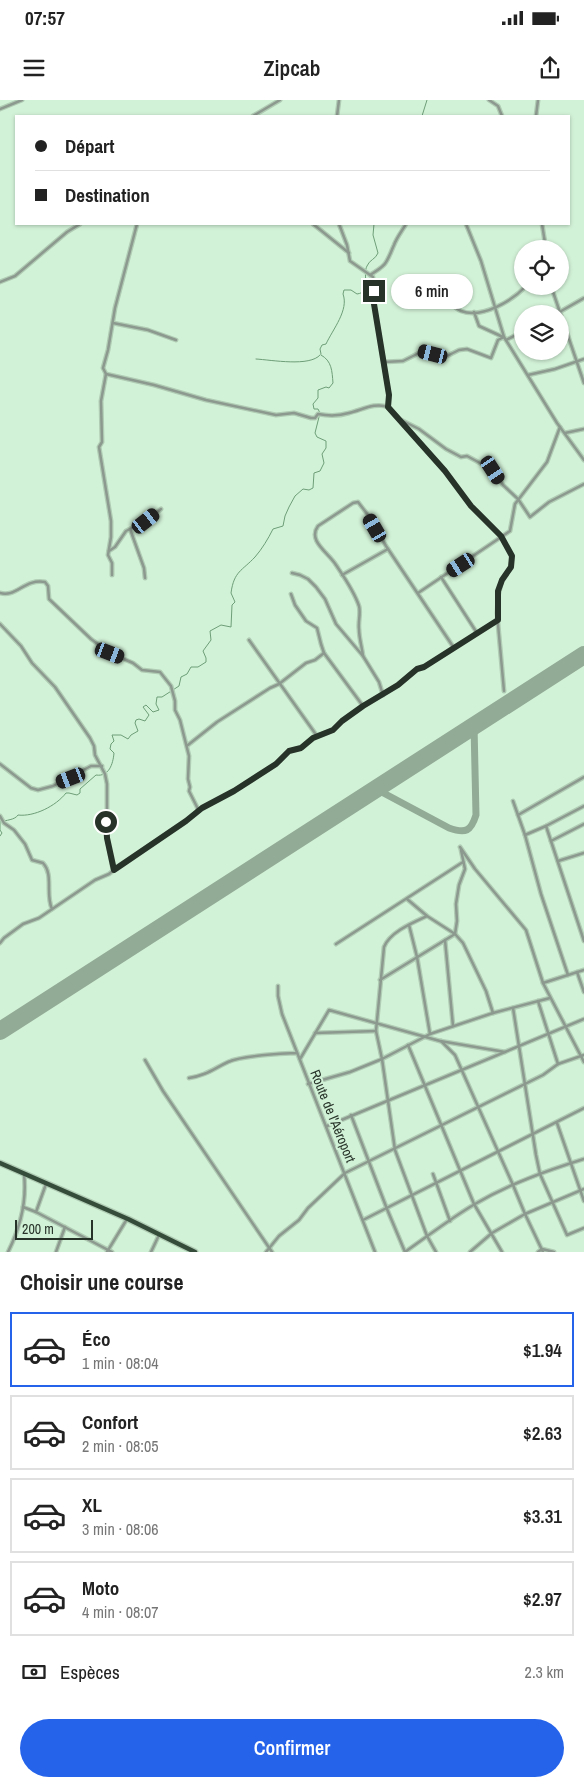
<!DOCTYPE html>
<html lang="fr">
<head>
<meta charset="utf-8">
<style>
  :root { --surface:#fff; --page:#f6f6f6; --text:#222; --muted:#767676; --line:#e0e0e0; --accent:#2563eb }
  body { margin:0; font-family:"Archivo Narrow",sans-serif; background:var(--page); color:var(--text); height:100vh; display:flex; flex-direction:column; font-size:19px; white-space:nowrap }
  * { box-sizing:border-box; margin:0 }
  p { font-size:16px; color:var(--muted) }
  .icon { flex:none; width:28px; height:28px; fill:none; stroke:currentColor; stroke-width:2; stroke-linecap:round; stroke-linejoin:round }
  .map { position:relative; height:1152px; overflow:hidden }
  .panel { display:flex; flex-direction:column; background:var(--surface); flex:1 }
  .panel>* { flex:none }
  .banner { position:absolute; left:15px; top:15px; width:555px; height:110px; border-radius:0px; box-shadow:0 1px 4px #0004; display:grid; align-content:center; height:110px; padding:0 20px; background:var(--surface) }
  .tools { position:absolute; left:514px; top:140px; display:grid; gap:10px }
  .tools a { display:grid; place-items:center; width:55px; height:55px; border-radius:50%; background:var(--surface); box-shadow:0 1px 4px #0004; font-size:25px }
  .scale { position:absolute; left:15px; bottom:12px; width:78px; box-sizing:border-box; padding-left:5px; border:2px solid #273329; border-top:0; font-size:14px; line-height:18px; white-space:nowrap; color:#273329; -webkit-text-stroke:4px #d2f2d7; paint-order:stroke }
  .end { position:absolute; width:22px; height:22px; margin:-11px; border:6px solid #273329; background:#fff; box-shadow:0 0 0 2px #fff }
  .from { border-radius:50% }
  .bubble { position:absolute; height:35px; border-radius:18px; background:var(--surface); box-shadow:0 1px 4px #0004; font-size:16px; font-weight:600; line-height:35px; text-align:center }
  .car { position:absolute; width:15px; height:30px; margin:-15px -8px; border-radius:6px; box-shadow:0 0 4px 1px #0007; background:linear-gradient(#222 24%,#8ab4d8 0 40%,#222 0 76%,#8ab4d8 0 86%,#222 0) }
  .banner b { display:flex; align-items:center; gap:18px; height:48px; font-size:19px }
  .banner b+b { border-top:1px solid var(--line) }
  .banner i { width:12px; height:12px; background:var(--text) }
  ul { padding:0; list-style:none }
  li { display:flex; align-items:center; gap:15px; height:75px; margin:0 10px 8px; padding:0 10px; border:2px solid var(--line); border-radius:0px }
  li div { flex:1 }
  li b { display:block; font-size:19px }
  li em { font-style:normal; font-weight:600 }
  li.active { border-color:var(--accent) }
  li>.icon { width:45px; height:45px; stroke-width:1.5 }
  h2 { padding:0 20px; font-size:22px; line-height:60px }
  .pay { display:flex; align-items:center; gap:12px; height:55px; padding:0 20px; font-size:19px }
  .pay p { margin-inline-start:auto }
  .primary-button { display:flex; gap:10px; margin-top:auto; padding:10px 20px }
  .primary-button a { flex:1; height:58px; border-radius:30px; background:var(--accent); color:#fff; font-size:20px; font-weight:600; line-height:58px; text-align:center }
  .status { display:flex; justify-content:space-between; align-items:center; height:35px; padding:0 25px; background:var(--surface); direction:ltr }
  .status svg { height:14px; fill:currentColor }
  header { display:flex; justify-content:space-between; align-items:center; height:65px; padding:0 20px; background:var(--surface); font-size:22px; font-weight:600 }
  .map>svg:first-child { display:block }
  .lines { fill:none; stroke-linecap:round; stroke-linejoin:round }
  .stream { stroke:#6d9e78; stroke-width:1 }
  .taxiway { stroke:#92ab96; stroke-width:7 }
  .runway { stroke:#92ab96; stroke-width:18 }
  .minor-casing { stroke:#b0ccb4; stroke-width:5 }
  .trunk-casing { stroke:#b0ccb4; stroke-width:7 }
  .minor { stroke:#8c998e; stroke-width:2.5 }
  .trunk { stroke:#344c39; stroke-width:4.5 }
  .route { stroke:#273329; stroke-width:6 }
  .labels { text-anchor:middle; stroke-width:4; stroke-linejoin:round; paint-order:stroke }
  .street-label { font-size:14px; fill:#273329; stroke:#d2f2d7 }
</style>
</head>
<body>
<div class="status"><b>07:57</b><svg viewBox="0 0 49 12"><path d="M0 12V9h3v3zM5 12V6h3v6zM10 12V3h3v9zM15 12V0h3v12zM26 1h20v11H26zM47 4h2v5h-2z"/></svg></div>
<header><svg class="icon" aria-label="menu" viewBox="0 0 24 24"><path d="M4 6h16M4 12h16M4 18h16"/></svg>Zipcab<svg class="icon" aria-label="share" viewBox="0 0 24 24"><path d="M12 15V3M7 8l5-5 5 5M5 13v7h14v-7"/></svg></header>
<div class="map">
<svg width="584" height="1152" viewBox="0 0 584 1152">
  <rect width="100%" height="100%" fill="#d2f2d7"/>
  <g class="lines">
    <!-- stream -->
    <g class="stream">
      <path d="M422,16L427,0"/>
      <path d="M321,254L320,249L322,245L326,244C333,229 349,210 343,194L344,190H351L357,194C372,192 362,175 367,166C369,160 376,159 378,153L373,135L374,124"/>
      <path d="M256,259C272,260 310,267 320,255"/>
      <path d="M0,722C6,720 15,720 18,715C34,717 56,706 66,693H69L77,695L80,693V689L96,675C109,677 113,664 114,653L110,649L111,644L114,641L112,635H121L128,639L131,635L138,631L135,623L136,620L139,619L145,621L149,615L143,607L146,605L153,612L159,610L156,604L157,597H162L179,586L181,577L187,574L191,567H198L206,562V558L203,551L211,540L210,531L221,525L231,527L232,505L235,502L231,493C234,471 242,471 255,457C262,449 268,439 273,429L283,426L285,416L289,407L295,396L303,389L309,390L313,388L314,373L320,371L324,363L322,354L326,348V341L317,337L315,333L320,313L318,309H314L313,304L318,298V290L326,287L329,288L333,283C332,271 332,261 321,255"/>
      <path d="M0,736L2,733L0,730V723"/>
    </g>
    <!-- taxiway -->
    <path class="taxiway" d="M376,689L449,728C466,734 471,731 476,715L474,625"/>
    <!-- runway -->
    <path class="runway" d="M0,931L584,555"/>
    <!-- minor casing -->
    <g class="minor-casing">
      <g id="minor">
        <path d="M489,0L498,6L502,16"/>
        <path d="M0,9L22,0"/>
        <path d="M253,16L280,0"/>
        <path d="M337,16L339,0"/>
        <path d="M536,16L538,0"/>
        <path d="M137,124L115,208L108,250L103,268L106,274L154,285L206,300L276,315L294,313L311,318H315L318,314C328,316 339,316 349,313C362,310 375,302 388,307"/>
        <path d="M313,124L349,153"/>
        <path d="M339,124L347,145L350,161L373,177L374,204L389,295L388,307L445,371L471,406L501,436L512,456L511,467L502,480L498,497L497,513L504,591"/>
        <path d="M466,124L481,161L504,237L557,323L584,360"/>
        <path d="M542,124L546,149"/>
        <path d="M370,175C388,164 386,163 394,145C397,137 402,131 406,124"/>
        <path d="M0,182L15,176L67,132L80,124"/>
        <path d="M551,186L584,283"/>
        <path d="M447,202C452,204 456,209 461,211C482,219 512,201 526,186"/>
        <path d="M474,212L479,226L503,237"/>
        <path d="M556,214L584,198"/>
        <path d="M113,223L148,230L176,240"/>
        <path d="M506,240L522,232"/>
        <path d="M384,262L403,261L421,252L445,257L459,250L467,249L491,258L498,240L504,237"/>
        <path d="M106,274L101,301L102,342L99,347L111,421V437L108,455L112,463V475"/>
        <path d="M528,275L555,269L584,259"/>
        <path d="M401,320L419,329L446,349L461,357L467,356L493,370L503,385L518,399L530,417L549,402L584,384"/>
        <path d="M565,333L584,329"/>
        <path d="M130,429L144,468L145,478"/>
        <path d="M109,451L115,447L126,431L146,421L161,409"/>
        <path d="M292,473L300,475L308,479L316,487L325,499L336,524L363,556L379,582L383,595"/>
        <path d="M342,475L388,449"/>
        <path d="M441,477L477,533"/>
        <path d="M0,493C16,498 25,478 45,482L48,486L49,499L91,539L110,553L133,563L142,570L160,572L171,586L175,601V610L180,620L189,656L188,679L190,687L189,691L197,707L198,711"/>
        <path d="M418,493L510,431L515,404L547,362L560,327"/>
        <path d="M291,494L295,505L306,521L317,528L321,544L324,553L363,606"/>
        <path d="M0,524L21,546L32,563L55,587L90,638L94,646L95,655L105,674L107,684V738L113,770"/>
        <path d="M249,540L317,636"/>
        <path d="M363,556C362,547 359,538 359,529C358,521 361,513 359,506C354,491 344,477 336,465C329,453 307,441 318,426L353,403L358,402L368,415L386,446L454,548"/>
        <path d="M188,645L217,622L270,588L279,584L306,563L315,560L324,553"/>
        <path d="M0,664L31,688L38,690L53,686L91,666H102"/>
        <path d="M513,701L525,735L541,794L568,875"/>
        <path d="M518,715L584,677"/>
        <path d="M0,716L4,723L14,730L25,744L32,760L43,763C54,775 45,794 52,809"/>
        <path d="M546,726L584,841"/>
        <path d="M525,735L546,726L584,706"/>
        <path d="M551,741L584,724"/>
        <path d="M460,747L475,769L526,830L543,883L584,962"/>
        <path d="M558,761L584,753"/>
        <path d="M407,799L427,816L455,834L463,843L486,891L493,913"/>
        <path d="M427,816C412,823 390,832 384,847L376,931L382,959L395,1050L427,1136L436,1152"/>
        <path d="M409,825L417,857L430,934"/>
        <path d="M445,840L453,926"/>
        <path d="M0,843L4,838L23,824L39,818L95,780L109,774L120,765L186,721L202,708L234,691L276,664L289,651L301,648L313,637L333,630L342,621L363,606L398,585L417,569L424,567L498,520"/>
        <path d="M336,844L463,762"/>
        <path d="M577,872L584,892"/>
        <path d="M380,880L455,834L457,821L456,804L459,785L465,769L461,750"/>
        <path d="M543,883L584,870"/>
        <path d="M278,886V896L282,914L375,1152"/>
        <path d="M538,901L558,964"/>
        <path d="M513,908L536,1055L540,1074L567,1135L584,1128"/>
        <path d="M315,933L376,931"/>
        <path d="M441,941L455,955L513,1085L525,1114L543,1152"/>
        <path d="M408,945L474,1104L502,1152"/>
        <path d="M300,959L329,910L440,941L505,952"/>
        <path d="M145,960L163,991L272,1152"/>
        <path d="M189,978C207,975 213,969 228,962C244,955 279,954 297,953"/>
        <path d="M308,984L350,972L382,959L430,934L493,913L550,898"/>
        <path d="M351,1015L387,1109L405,1152"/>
        <path d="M557,1023L584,1101"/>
        <path d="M327,1026L584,919"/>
        <path d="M433,1074L450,1121"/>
        <path d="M46,1084L36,1112L112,1152"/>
        <path d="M23,1107L36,1112"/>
        <path d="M363,1120L584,1008"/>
        <path d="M8,1152C20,1128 27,1101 24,1074"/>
        <path d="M56,1152L65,1127"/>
        <path d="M107,1152L127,1119"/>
        <path d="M151,1152L159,1135"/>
        <path d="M266,1152L279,1136L299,1120L308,1108L345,1073L543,975L558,964L584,955"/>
        <path d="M405,1152C428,1136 451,1118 475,1104C509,1084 546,1071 584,1059"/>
        <path d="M470,1152L492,1133L525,1114L584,1089"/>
        <path d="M538,1152L542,1149L554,1152"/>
      </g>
    </g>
    <!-- trunk casing -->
    <g class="trunk-casing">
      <path id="trunk" d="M0,1063L128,1119L195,1152"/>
    </g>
    <!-- minor -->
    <use href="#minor" class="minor"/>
    <!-- trunk -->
    <use href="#trunk" class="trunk"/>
  </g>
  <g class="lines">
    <!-- route -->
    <path class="route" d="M106,722L107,738L114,770L186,721L202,708L234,691L276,664L289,651L301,648L313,638L333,630L342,621L363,606L398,585L417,569L424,567L498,520V491L502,480L511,467L512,456L501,436L471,406L445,371L388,307L389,295L374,204V191"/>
  </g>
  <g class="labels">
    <!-- street labels -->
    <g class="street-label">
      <text transform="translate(333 1016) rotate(68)" y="5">Route de l'Aéroport</text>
    </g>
  </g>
</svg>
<div class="tools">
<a><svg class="icon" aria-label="locate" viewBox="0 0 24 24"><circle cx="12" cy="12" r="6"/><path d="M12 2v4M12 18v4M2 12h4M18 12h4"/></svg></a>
<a><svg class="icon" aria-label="layers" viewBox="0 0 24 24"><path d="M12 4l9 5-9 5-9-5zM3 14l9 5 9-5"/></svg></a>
</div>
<div class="scale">200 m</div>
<i class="end from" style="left:106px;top:722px"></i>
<i class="end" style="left:374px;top:191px"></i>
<div class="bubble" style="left:391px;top:174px;width:82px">6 min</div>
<i class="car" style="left:433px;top:254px;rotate:284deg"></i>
<i class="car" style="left:493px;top:370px;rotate:147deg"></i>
<i class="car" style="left:146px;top:421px;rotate:52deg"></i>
<i class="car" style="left:375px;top:428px;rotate:330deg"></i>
<i class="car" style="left:461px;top:465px;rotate:237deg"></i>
<i class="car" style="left:110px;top:553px;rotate:111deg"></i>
<i class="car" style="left:71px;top:678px;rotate:249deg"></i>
<div class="banner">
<b><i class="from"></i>Départ</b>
<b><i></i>Destination</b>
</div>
</div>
<section class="panel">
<h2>Choisir une course</h2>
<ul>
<li class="active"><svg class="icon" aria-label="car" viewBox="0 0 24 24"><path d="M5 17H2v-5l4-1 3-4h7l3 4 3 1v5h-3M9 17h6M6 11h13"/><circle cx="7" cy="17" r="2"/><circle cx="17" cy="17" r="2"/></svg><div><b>Éco</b><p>1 min · 08:04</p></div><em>$1.94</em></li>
<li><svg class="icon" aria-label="car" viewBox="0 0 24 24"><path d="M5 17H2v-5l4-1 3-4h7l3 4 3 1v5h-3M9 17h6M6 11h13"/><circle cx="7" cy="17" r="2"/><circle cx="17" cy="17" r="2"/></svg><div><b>Confort</b><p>2 min · 08:05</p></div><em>$2.63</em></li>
<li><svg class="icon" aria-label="car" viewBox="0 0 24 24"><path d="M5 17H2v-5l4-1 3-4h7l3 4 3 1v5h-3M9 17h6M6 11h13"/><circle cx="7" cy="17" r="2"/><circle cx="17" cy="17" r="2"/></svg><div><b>XL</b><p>3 min · 08:06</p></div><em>$3.31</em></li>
<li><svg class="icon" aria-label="car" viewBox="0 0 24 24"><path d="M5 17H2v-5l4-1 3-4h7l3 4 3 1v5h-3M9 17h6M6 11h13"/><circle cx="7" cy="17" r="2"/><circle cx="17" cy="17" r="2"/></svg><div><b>Moto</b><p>4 min · 08:07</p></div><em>$2.97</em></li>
</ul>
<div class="pay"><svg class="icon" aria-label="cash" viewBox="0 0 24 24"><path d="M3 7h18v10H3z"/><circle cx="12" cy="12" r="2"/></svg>Espèces<p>2.3 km</p></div>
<div class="primary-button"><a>Confirmer</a></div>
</section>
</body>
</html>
